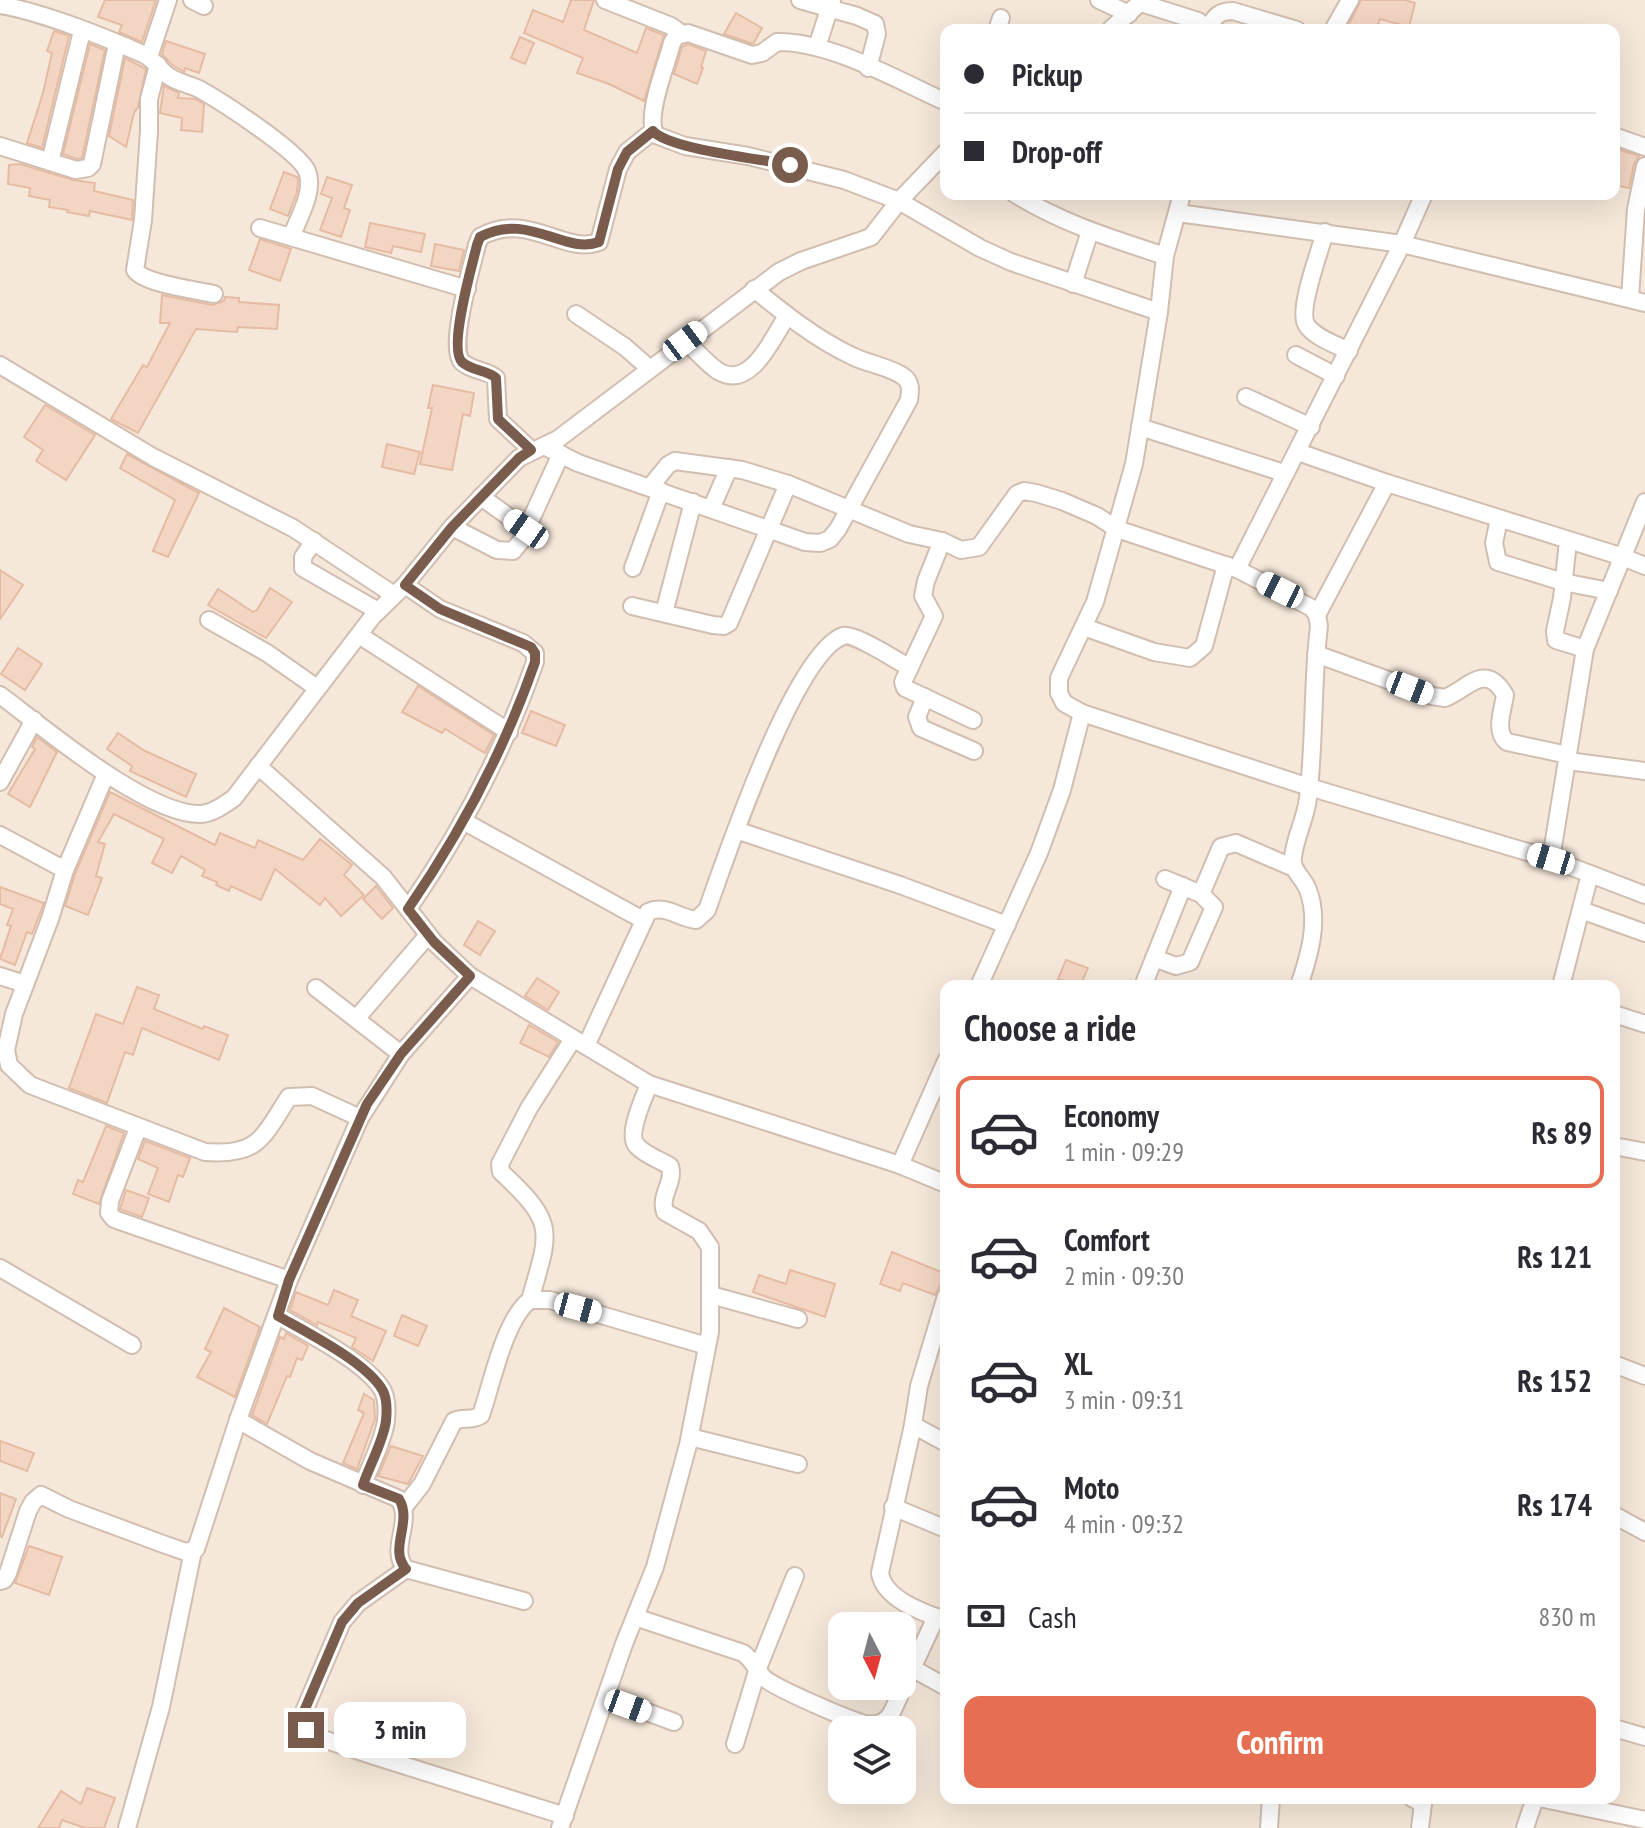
<!DOCTYPE html>
<html lang="en">
<head>
<meta charset="utf-8">
<style>
  :root { --surface:#fff; --page:#f7f7f7; --text:#2b2b33; --muted:#7c7c81; --line:#e1e1e2; --accent:#e76f51 }
  body { margin:0; font-family:"PT Sans Narrow",sans-serif; background:var(--page); color:var(--text); height:100vh; display:flex; flex-direction:column; font-size:30px; white-space:nowrap }
  * { box-sizing:border-box; margin:0 }
  p { font-size:26px; color:var(--muted) }
  .icon { flex:none; width:44px; height:44px; fill:none; stroke:currentColor; stroke-width:2; stroke-linecap:round; stroke-linejoin:round }
  .map { position:relative; flex:1; overflow:hidden }
  .details { position:absolute; left:940px; top:980px; width:680px; height:824px; display:flex; flex-direction:column; background:var(--surface); border-radius:16px; box-shadow:0 8px 32px #0002 }
  .details>* { flex:none }
  .hud { position:absolute; left:940px; top:24px; width:680px; height:176px; border-radius:16px; box-shadow:0 8px 32px #0002; display:grid; align-content:center; height:176px; padding:0 24px; background:var(--surface) }
  .needle { width:52px; rotate:174deg }
  .controls { position:absolute; left:828px; top:1612px; display:grid; gap:16px }
  .controls a { display:grid; place-items:center; width:88px; height:88px; border-radius:16px; background:var(--surface); box-shadow:0 8px 32px #0002; font-size:40px }
  .end { position:absolute; width:36px; height:36px; margin:-18px; border:10px solid #7a5c4d; background:#fff; box-shadow:0 0 0 4px #fff }
  .from { border-radius:50% }
  .bubble { position:absolute; height:56px; border-radius:16px; background:var(--surface); box-shadow:0 8px 32px #0002; font-size:26px; font-weight:600; line-height:56px; text-align:center }
  .car { position:absolute; width:24px; height:48px; margin:-24px -12px; border-radius:10px; box-shadow:0 0 6px 2px #0007; background:linear-gradient(#fff 24%,#345 0 40%,#fff 0 76%,#345 0 86%,#fff 0) }
  .hud b { display:flex; align-items:center; gap:28px; height:76px; font-size:30px }
  .hud b+b { border-top:2px solid var(--line) }
  .hud i { width:20px; height:20px; background:var(--text) }
  ul { padding:0; list-style:none }
  li { display:flex; align-items:center; gap:24px; height:112px; margin:0 16px 12px; padding:0 8px; border:4px solid transparent; border-radius:16px }
  li div { flex:1 }
  li b { display:block; font-size:30px }
  li em { font-style:normal; font-weight:600 }
  li.current { border-color:var(--accent) }
  li>.icon { width:72px; height:72px; stroke-width:1.5 }
  h2 { padding:0 24px; font-size:36px; line-height:96px }
  .pay { display:flex; align-items:center; gap:20px; height:88px; padding:0 24px; font-size:30px }
  .pay p { margin-inline-start:auto }
  .button { display:flex; gap:16px; margin-top:auto; padding:16px 24px }
  .button a { flex:1; height:92px; border-radius:16px; background:var(--accent); color:#fff; font-size:32px; font-weight:600; line-height:92px; text-align:center }
  .map>svg:first-child { display:block }
  .residential { fill:#f5e8da; fill-rule:evenodd }
  .building { fill:#f3d5c3; stroke:#e6bba3; stroke-width:2 }
  .lines { fill:none; stroke-linecap:round; stroke-linejoin:round }
  .street-casing { stroke:#d1beb0; stroke-width:20 }
  .street { stroke:#fff; stroke-width:16 }
  .route { stroke:#7a5c4d; stroke-width:10 }
</style>
</head>
<body>
<div class="map">
<svg width="1645" height="1828" viewBox="0 0 1645 1828">
  <rect width="100%" height="100%" fill="#fdf6ec"/>
  <!-- residential -->
  <path class="residential" d="M0,0H1645V1828H0ZM946,30H1614V194H946ZM946,986H1614V1798H946ZM842,1626H902V1686H842ZM842,1730H902V1790H842Z"/>
  <!-- building -->
  <g class="building">
    <path d="M105,0H156L142,42L119,32L122,25L98,17Z"/>
    <path d="M571,0H594L584,30L637,53L646,28L664,35L644,101L609,84L577,73L583,58L524,33L533,10L563,22Z"/>
    <path d="M1361,0H1405L1415,3L1409,27L1380,19L1376,30H1346Z"/>
    <path d="M736,13L762,28L753,44L724,34Z"/>
    <path d="M54,31L69,36L42,148L27,143L43,93L52,53L47,51Z"/>
    <path d="M520,37L534,43L525,64L511,58Z"/>
    <path d="M166,41L205,54L199,73L185,68L184,72L171,64L162,54Z"/>
    <path d="M90,44L105,50L82,158L77,159L63,154Z"/>
    <path d="M688,44L706,51L701,67L703,68L697,84L674,74L682,47Z"/>
    <path d="M125,58L146,69L138,107L134,113L126,147L109,136Z"/>
    <path d="M164,86L179,93L178,98L195,99L204,104L202,132L181,130L182,118L160,113Z"/>
    <path d="M1614,148L1639,156L1634,164L1629,188L1614,185Z"/>
    <path d="M20,164L73,180L95,183L94,191L133,200L132,220L90,211L89,216L67,212L68,210L49,207L50,200L29,196L30,188L8,184L9,165Z"/>
    <path d="M284,172L297,177L298,180L297,192L288,216L270,209Z"/>
    <path d="M327,177L352,185L344,208L350,210L341,237L320,230L332,198L321,194Z"/>
    <path d="M370,223L425,234L421,252L393,246L391,253L365,247Z"/>
    <path d="M260,239L291,249L280,281L249,270Z"/>
    <path d="M435,244L464,250L459,271L431,266Z"/>
    <path d="M162,295L212,305L224,301L225,297L239,298V302L279,305L277,329L238,327L237,332L196,329L138,433L111,419L143,365L147,367L170,323H160Z"/>
    <path d="M433,385L474,393L470,416L463,414L452,470L420,464L432,408H428Z"/>
    <path d="M45,405L95,435L66,480L36,461L43,450L24,437Z"/>
    <path d="M387,444L420,452L414,474L382,467Z"/>
    <path d="M127,454L199,493L168,557L153,551L175,500L120,468Z"/>
    <path d="M0,570L23,585L0,619Z"/>
    <path d="M270,588L292,602L266,638L208,605L218,589L253,612L257,610Z"/>
    <path d="M18,648L42,664L25,690L1,674Z"/>
    <path d="M418,686L494,735L485,753L445,729L442,733L402,712Z"/>
    <path d="M531,711L565,725L556,746L522,733Z"/>
    <path d="M118,733L145,751L196,774L186,797L130,771L132,766L107,749Z"/>
    <path d="M37,737L57,752L30,807L8,794L35,749L32,747Z"/>
    <path d="M110,792L215,845L220,833L255,848L258,840L303,860L320,839L352,865L344,875L364,895L341,916L325,898L320,905L275,869L261,900L231,886L229,891L216,885L217,882L202,876L205,870L181,856L172,873L152,863L164,839L114,814L98,842L105,844L96,876L102,878L88,915L65,906L75,874Z"/>
    <path d="M376,886L393,908L382,919L363,899Z"/>
    <path d="M0,887L44,903L32,934L27,932L15,965L0,959L11,926L7,925L13,909L0,904Z"/>
    <path d="M478,921L495,931L480,955L464,945Z"/>
    <path d="M1066,960L1088,968L1080,986L1058,979Z"/>
    <path d="M537,978L559,992L548,1010L525,996Z"/>
    <path d="M137,987L159,995L154,1009L203,1029L204,1026L228,1035L219,1060L142,1028L133,1055L125,1052L107,1103L69,1088L96,1014L123,1024Z"/>
    <path d="M529,1025L558,1042L549,1057L520,1043Z"/>
    <path d="M106,1126L124,1133L99,1204L73,1194L78,1180L83,1182Z"/>
    <path d="M145,1141L190,1158L183,1177L178,1175L169,1202L148,1194L158,1168L138,1159Z"/>
    <path d="M126,1190L149,1198L142,1217L120,1209Z"/>
    <path d="M892,1252L946,1274L935,1295L903,1283L900,1291L880,1284Z"/>
    <path d="M790,1270L835,1284L825,1317L753,1292L759,1275L786,1284Z"/>
    <path d="M334,1290L358,1300L351,1316L386,1331L373,1361L352,1347L356,1338L318,1322L317,1325L290,1310L296,1292L328,1305Z"/>
    <path d="M224,1308L260,1327L235,1397L197,1377L211,1352L205,1349Z"/>
    <path d="M402,1315L427,1326L418,1346L394,1336Z"/>
    <path d="M286,1333L308,1346L302,1360L297,1358L290,1377L287,1376L267,1424L252,1415L280,1337L284,1339Z"/>
    <path d="M364,1394L374,1400L375,1419L357,1469L343,1463L364,1413L358,1410Z"/>
    <path d="M0,1441L34,1453L27,1471L0,1461Z"/>
    <path d="M391,1446L423,1456L408,1484L378,1476Z"/>
    <path d="M0,1493L16,1499L2,1537L0,1536Z"/>
    <path d="M29,1546L62,1557L49,1595L15,1583Z"/>
    <path d="M87,1788L115,1798L104,1828H85L62,1820L59,1828H38L61,1791L81,1804Z"/>
  </g>
  <g class="lines">
    <!-- street casing -->
    <g class="street-casing">
      <g id="street">
        <path d="M192,0L204,6"/>
        <path d="M605,0L671,26L682,34"/>
        <path d="M800,0L857,16L875,24L877,34L868,68"/>
        <path d="M1099,0L1129,14"/>
        <path d="M1141,3L1198,21L1208,30"/>
        <path d="M0,5C42,12 105,37 145,55C154,60 159,69 167,75C177,83 190,84 201,90C222,102 298,151 307,171C315,190 299,217 292,235"/>
        <path d="M1208,28C1215,16 1219,11 1233,11L1297,30"/>
        <path d="M997,30L1001,18"/>
        <path d="M1110,30L1143,0"/>
        <path d="M1333,30L1350,0"/>
        <path d="M817,47L832,0"/>
        <path d="M149,57L168,0"/>
        <path d="M158,65L149,99V131L143,220L135,270C144,284 197,290 214,294"/>
        <path d="M946,102C897,80 830,41 777,42L762,53L752,55L688,33L676,36L672,43C667,64 644,118 656,135L685,146L748,156L844,180L899,201L980,248L1011,262L1159,312"/>
        <path d="M1614,136L1645,147"/>
        <path d="M0,146L76,170L88,168L92,164L117,44"/>
        <path d="M50,162L82,31"/>
        <path d="M1015,194C1061,223 1113,239 1165,256"/>
        <path d="M1182,194L1165,256L1159,312L1134,464L1095,602L1059,678V693L1064,703L1082,713L1309,787L1551,859L1645,895"/>
        <path d="M1178,213L1402,244L1645,303"/>
        <path d="M260,228L467,289"/>
        <path d="M1325,232C1320,251 1298,308 1306,324C1313,337 1337,345 1349,351"/>
        <path d="M1073,284L1090,231"/>
        <path d="M1630,298L1636,209L1645,166"/>
        <path d="M576,314L625,347L649,368"/>
        <path d="M685,341C696,350 706,363 718,371C751,391 773,337 787,316"/>
        <path d="M1296,355L1336,376"/>
        <path d="M0,365L153,457L293,528L394,595"/>
        <path d="M1246,397L1311,427"/>
        <path d="M1140,427L1284,473"/>
        <path d="M546,447L578,463L805,542L820,543L830,539L838,529L909,400C910,392 912,383 904,377C891,367 868,364 852,356C816,339 785,314 754,289"/>
        <path d="M531,450L498,419L496,378C487,370 472,371 462,362C448,348 472,265 477,245L480,237C528,210 563,255 599,242L618,169L627,152L653,131"/>
        <path d="M1298,452L1387,483L1623,557L1645,566"/>
        <path d="M650,487L668,465L675,461L742,470L788,484L909,534L942,541L961,550L979,547L1017,494L1024,491L1036,493L1062,501L1097,516L1117,529L1237,569L1312,608L1317,615L1319,626C1312,683 1315,741 1308,798C1306,818 1295,837 1293,857C1291,871 1304,878 1308,890C1320,921 1309,956 1299,986"/>
        <path d="M481,497L526,529"/>
        <path d="M711,509L729,468"/>
        <path d="M1499,519L1494,543L1498,562L1563,582L1609,591"/>
        <path d="M452,527L497,550L513,551L521,541L561,454"/>
        <path d="M314,541L303,557V568L378,611"/>
        <path d="M942,541L926,581L923,596L934,616L903,682L905,688L973,720"/>
        <path d="M1568,541L1562,598L1555,631L1556,640L1585,649"/>
        <path d="M633,568L661,491"/>
        <path d="M1237,569L1402,244L1424,194"/>
        <path d="M405,585L440,609L523,643L535,653V662C504,751 461,832 408,909"/>
        <path d="M632,606L713,625L724,626L729,623L788,484"/>
        <path d="M664,613L693,502"/>
        <path d="M1317,615L1387,483"/>
        <path d="M209,620L267,653L317,688"/>
        <path d="M1084,627L1154,652L1190,658L1204,646L1226,565"/>
        <path d="M359,635L509,732"/>
        <path d="M1316,654L1432,696L1445,698C1468,689 1485,661 1505,695C1503,710 1494,731 1507,742L1568,755"/>
        <path d="M0,695C43,727 148,816 201,814C213,813 224,805 234,798L373,616L405,585L452,527L519,458L558,439L779,272L801,261L871,237L899,201L946,152"/>
        <path d="M925,697L917,717L921,728L974,751"/>
        <path d="M1568,761L1645,771"/>
        <path d="M258,766L383,877L434,942L470,976L649,1084L900,1165L946,1184"/>
        <path d="M106,774L65,870L50,919L14,1014L6,1050L9,1065L30,1085L205,1152C259,1156 262,1138 289,1097L312,1096L360,1118"/>
        <path d="M0,782L34,720"/>
        <path d="M465,822L643,920"/>
        <path d="M736,830L900,885L1007,925"/>
        <path d="M0,835L65,870"/>
        <path d="M1551,859L1585,649L1645,502"/>
        <path d="M1201,894L1221,847L1236,843L1294,868"/>
        <path d="M1581,910L1645,933"/>
        <path d="M1154,958L1176,966L1190,962L1214,907L1201,894L1165,879"/>
        <path d="M0,976L25,984"/>
        <path d="M979,986L1039,853L1062,790L1082,713"/>
        <path d="M1143,986L1183,886"/>
        <path d="M1561,986L1590,874"/>
        <path d="M316,988L401,1054"/>
        <path d="M1614,1014L1645,1024"/>
        <path d="M356,1019L428,935"/>
        <path d="M586,1046L648,912C665,904 679,918 696,920L707,910C726,857 794,654 843,636C853,632 897,661 909,667"/>
        <path d="M138,1128L110,1201L109,1213L114,1219L289,1280"/>
        <path d="M1614,1146L1645,1152"/>
        <path d="M900,1165L946,1061"/>
        <path d="M0,1268L132,1345"/>
        <path d="M711,1295L798,1319"/>
        <path d="M530,1300C550,1230 557,1224 501,1172L500,1164L529,1108L573,1039"/>
        <path d="M278,1316C306,1332 368,1363 383,1391C387,1399 387,1411 386,1421C383,1442 370,1465 363,1485"/>
        <path d="M1614,1364L1645,1376"/>
        <path d="M238,1420L310,1461L399,1499C414,1522 388,1549 406,1569L524,1601"/>
        <path d="M913,1425L946,1443"/>
        <path d="M690,1437L798,1464"/>
        <path d="M404,1507L422,1484L454,1421C463,1417 473,1421 481,1415C492,1384 504,1320 530,1300H550L707,1346"/>
        <path d="M893,1507L946,1529"/>
        <path d="M1614,1515L1645,1532"/>
        <path d="M406,1569L358,1603L342,1622L302,1716L306,1730L320,1738L371,1755L565,1816"/>
        <path d="M0,1581L4,1580L8,1573L28,1511L33,1502L41,1495L69,1509L163,1544L186,1552L196,1549L238,1420L289,1280L360,1118L401,1054L470,976"/>
        <path d="M635,1617L743,1653C753,1660 755,1668 763,1677C772,1687 851,1721 866,1724C878,1726 886,1722 892,1712L936,1617"/>
        <path d="M944,1620C922,1612 884,1599 880,1573L913,1425L919,1386L946,1296"/>
        <path d="M912,1668L946,1687"/>
        <path d="M606,1697L674,1722"/>
        <path d="M1614,1728L1645,1737"/>
        <path d="M735,1744L758,1668L795,1576"/>
        <path d="M1412,1798L1423,1804L1420,1828"/>
        <path d="M127,1828L161,1707L193,1551"/>
        <path d="M560,1828L624,1644L655,1567L688,1445L710,1332V1247L699,1231L665,1212C659,1195 675,1183 670,1166C660,1160 645,1155 637,1146C626,1135 644,1098 649,1084"/>
        <path d="M1269,1828L1271,1798"/>
        <path d="M1525,1828L1534,1801L1539,1798L1645,1820"/>
      </g>
    </g>
    <!-- street -->
    <use href="#street" class="street"/>
  </g>
  <g class="lines">
    <!-- route -->
    <path class="route" d="M306,1730L302,1716L342,1622L358,1603L406,1569C388,1549 413,1522 399,1499L363,1485C370,1464 383,1442 386,1421C387,1411 387,1399 383,1391C368,1363 306,1332 278,1316L289,1280L367,1104L401,1054L470,976L434,942L408,909C461,832 504,751 535,662V653L531,647L440,609L405,585L452,527L519,458L531,450L498,419L496,378C487,370 472,371 462,362C448,348 472,266 477,245L480,237C528,211 564,255 599,242L618,169L627,152L653,131C668,149 762,159 790,165"/>
  </g>
</svg>
<div class="controls">
<a><svg class="needle" viewBox="-14 -14 28 28"><path d="M0-13l5 13h-10z" fill="#e53935"/><path d="M0 13l5-13h-10z" fill="#7c7c81"/></svg></a>
<a><svg class="icon" aria-label="layers" viewBox="0 0 24 24"><path d="M12 4l9 5-9 5-9-5zM3 14l9 5 9-5"/></svg></a>
</div>
<i class="end from" style="left:790px;top:165px"></i>
<i class="end" style="left:306px;top:1730px"></i>
<div class="bubble" style="left:334px;top:1702px;width:132px">3 min</div>
<i class="car" style="left:685px;top:341px;rotate:53deg"></i>
<i class="car" style="left:526px;top:529px;rotate:305deg"></i>
<i class="car" style="left:1280px;top:590px;rotate:296deg"></i>
<i class="car" style="left:1410px;top:688px;rotate:111deg"></i>
<i class="car" style="left:1551px;top:859px;rotate:287deg"></i>
<i class="car" style="left:578px;top:1308px;rotate:105deg"></i>
<i class="car" style="left:628px;top:1706px;rotate:110deg"></i>
<div class="hud">
<b><i class="from"></i>Pickup</b>
<b><i></i>Drop-off</b>
</div>
<section class="details">
<h2>Choose a ride</h2>
<ul>
<li class="current"><svg class="icon" aria-label="car" viewBox="0 0 24 24"><path d="M5 17H2v-5l4-1 3-4h7l3 4 3 1v5h-3M9 17h6M6 11h13"/><circle cx="7" cy="17" r="2"/><circle cx="17" cy="17" r="2"/></svg><div><b>Economy</b><p>1 min · 09:29</p></div><em>Rs 89</em></li>
<li><svg class="icon" aria-label="car" viewBox="0 0 24 24"><path d="M5 17H2v-5l4-1 3-4h7l3 4 3 1v5h-3M9 17h6M6 11h13"/><circle cx="7" cy="17" r="2"/><circle cx="17" cy="17" r="2"/></svg><div><b>Comfort</b><p>2 min · 09:30</p></div><em>Rs 121</em></li>
<li><svg class="icon" aria-label="car" viewBox="0 0 24 24"><path d="M5 17H2v-5l4-1 3-4h7l3 4 3 1v5h-3M9 17h6M6 11h13"/><circle cx="7" cy="17" r="2"/><circle cx="17" cy="17" r="2"/></svg><div><b>XL</b><p>3 min · 09:31</p></div><em>Rs 152</em></li>
<li><svg class="icon" aria-label="car" viewBox="0 0 24 24"><path d="M5 17H2v-5l4-1 3-4h7l3 4 3 1v5h-3M9 17h6M6 11h13"/><circle cx="7" cy="17" r="2"/><circle cx="17" cy="17" r="2"/></svg><div><b>Moto</b><p>4 min · 09:32</p></div><em>Rs 174</em></li>
</ul>
<div class="pay"><svg class="icon" aria-label="cash" viewBox="0 0 24 24"><path d="M3 7h18v10H3z"/><circle cx="12" cy="12" r="2"/></svg>Cash<p>830 m</p></div>
<div class="button"><a>Confirm</a></div>
</section>
</div>
</body>
</html>
